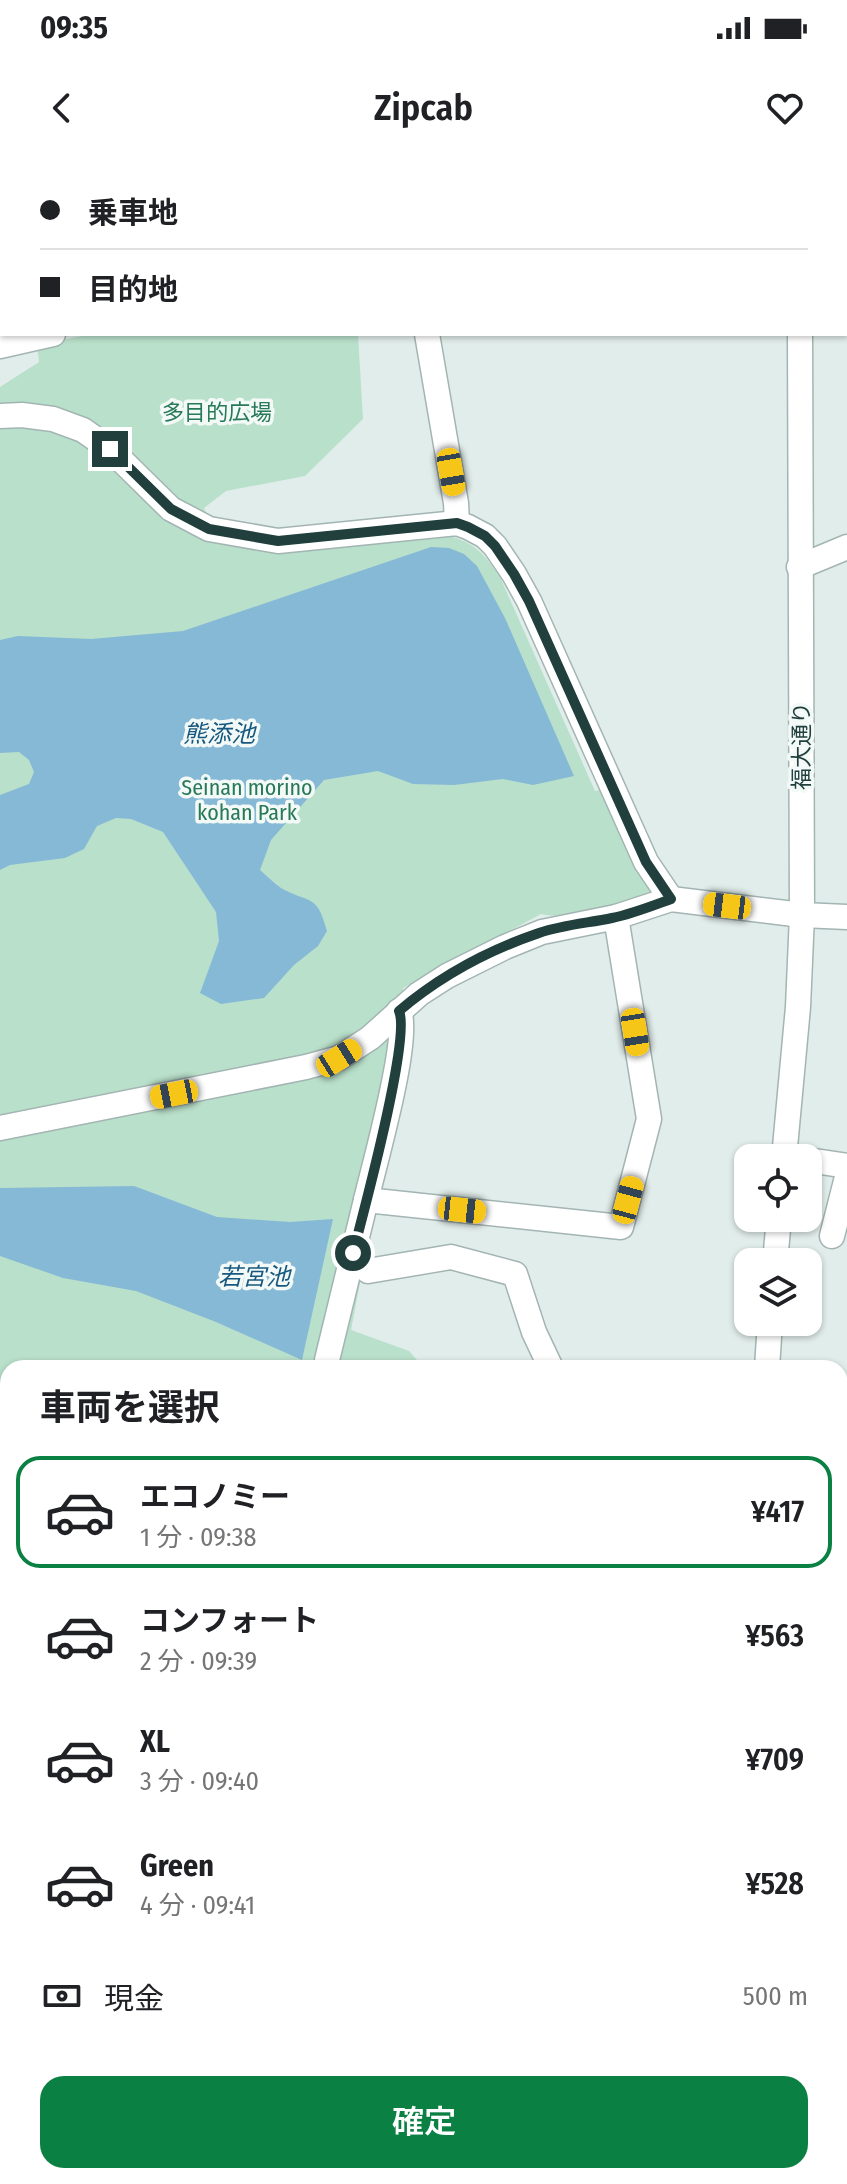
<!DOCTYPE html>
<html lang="ja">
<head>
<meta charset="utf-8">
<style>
  :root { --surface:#fff; --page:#f6f6f6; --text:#202124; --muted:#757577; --line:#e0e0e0; --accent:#0b8043 }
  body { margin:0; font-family:"Fira Sans Condensed","Noto Sans JP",sans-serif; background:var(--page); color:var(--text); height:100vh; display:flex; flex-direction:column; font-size:30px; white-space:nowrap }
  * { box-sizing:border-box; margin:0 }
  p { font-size:26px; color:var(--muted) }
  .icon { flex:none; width:44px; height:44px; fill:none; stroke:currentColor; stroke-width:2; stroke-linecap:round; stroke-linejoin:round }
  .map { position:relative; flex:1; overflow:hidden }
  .sheet { position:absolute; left:0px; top:1200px; width:848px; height:824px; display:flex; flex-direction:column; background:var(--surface); border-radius:24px 24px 0 0; box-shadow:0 2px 6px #0004 }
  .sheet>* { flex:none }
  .guide { position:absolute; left:0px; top:0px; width:848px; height:176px; box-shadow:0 2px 6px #0004; display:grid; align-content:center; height:176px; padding:0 40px; background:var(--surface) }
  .controls { position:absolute; left:734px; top:984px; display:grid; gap:16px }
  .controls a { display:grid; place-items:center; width:88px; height:88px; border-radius:16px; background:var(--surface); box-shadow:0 2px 6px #0004; font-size:40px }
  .end { position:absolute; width:36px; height:36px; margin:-18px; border:10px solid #203f3d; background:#fff; box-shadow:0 0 0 4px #fff }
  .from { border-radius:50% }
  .car { position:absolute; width:24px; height:48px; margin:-24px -12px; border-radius:10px; box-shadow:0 0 6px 2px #0007; background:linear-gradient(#f5c518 24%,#345 0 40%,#f5c518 0 76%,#345 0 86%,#f5c518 0) }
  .guide b { display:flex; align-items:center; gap:28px; height:76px; font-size:30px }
  .guide b+b { border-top:2px solid var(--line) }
  .guide i { width:20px; height:20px; background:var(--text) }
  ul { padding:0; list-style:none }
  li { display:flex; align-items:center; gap:24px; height:112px; margin:0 16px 12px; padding:0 24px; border:4px solid transparent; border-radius:24px }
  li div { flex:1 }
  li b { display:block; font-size:30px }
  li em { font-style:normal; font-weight:600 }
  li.current { border-color:var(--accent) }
  li>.icon { width:72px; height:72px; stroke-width:1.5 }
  h2 { padding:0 40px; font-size:36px; line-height:96px }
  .pay { display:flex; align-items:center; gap:20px; height:88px; padding:0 40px; font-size:30px }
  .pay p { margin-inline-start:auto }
  .button { display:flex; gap:16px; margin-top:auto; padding:16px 40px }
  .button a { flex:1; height:92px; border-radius:24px; background:var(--accent); color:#fff; font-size:32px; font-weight:600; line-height:92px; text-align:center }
  .status { display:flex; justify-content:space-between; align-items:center; height:56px; padding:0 40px; background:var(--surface); direction:ltr }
  .status svg { height:22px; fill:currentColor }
  header { display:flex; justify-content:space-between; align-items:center; height:104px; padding:0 40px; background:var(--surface); font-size:36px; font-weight:600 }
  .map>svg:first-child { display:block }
  .built { fill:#cfddd9 }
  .green { fill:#b9e0cb }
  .water { fill:#86b9d6 }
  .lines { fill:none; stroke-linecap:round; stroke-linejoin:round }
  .stream { stroke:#86b9d6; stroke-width:5 }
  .river { stroke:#86b9d6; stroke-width:32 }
  .minor-casing { stroke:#a3b5b3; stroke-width:27 }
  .minor { stroke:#fff; stroke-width:24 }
  .route { stroke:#203f3d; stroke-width:10 }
  .labels { text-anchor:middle; stroke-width:7; stroke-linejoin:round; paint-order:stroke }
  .park-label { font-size:22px; fill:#287958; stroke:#f2f9f7 }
  .street-label { font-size:22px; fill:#203f3d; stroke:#f2f9f7 }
  .water-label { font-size:24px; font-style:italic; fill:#16587f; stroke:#f2f9f7 }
</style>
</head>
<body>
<div class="status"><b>09:35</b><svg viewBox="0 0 49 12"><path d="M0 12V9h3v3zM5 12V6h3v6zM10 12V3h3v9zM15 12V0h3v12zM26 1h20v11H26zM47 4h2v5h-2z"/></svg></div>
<header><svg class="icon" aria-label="back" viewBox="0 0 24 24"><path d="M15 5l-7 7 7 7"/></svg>Zipcab<svg class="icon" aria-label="heart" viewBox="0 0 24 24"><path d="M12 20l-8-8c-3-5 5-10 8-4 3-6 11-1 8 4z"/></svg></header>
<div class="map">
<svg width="847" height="2024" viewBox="0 0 847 2024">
  <rect width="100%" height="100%" fill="#e1edea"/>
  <!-- built -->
  <path class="built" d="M847,1831V2024H733L734,2016H840V1833Z"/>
  <!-- green -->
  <g class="green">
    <path d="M92,174L358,175L363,259L305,316L226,331L204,348L217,381L446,375C476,383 483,393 500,417L595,631L603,630L612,645L647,674L653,694L650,736C620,747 573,761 541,754L403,828L407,877L351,1170L409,1191L424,1208H8V1579L0,1576V227L39,202L37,185Z"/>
    <path d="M840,1896L842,1902H847V2024H748L749,2016H840Z"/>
  </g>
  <!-- water -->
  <g class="water">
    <path d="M431,387L449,388L464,394L477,406L505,458L574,616L533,625L503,619L454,625L413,624L378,611L324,620L271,680L260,710C267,716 274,723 281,728C310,744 317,733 327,771L318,786L294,805L264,838L221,844L200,833L219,781L216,752L163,672L131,659L116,658L97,666L84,689L65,698L10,705L0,710V635L29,624L34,612L29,600L19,592L0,593V480L18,476L91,479L183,471Z"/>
    <path d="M134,1026L217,1057L290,1062L333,1059L302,1200L216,1162L136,1131L63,1118L0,1096V1028Z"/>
  </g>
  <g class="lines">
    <!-- stream -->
    <path class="stream" d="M840,1819L847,1817"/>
    <!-- river -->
    <g class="river">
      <path d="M105,2L108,0"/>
      <path d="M0,54L2,53"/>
      <path d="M0,1587L8,1588"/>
    </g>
    <!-- minor casing -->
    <g class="minor-casing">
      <g id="minor">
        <path d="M38,0L40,2"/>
        <path d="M578,0V2"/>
        <path d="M62,2L64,0"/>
        <path d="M801,2V0"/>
        <path d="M0,32H2"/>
        <path d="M846,44H847"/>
        <path d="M0,108L2,107"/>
        <path d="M427,174L456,343L457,363"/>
        <path d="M0,186L53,174"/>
        <path d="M0,256L22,255L53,259L83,270L110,289L171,349L209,369L278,381L457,363L468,367L485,376L495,386L514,414L529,441L646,702L671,739"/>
        <path d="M799,407L847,387"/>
        <path d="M399,851C411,877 374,1005 366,1040L621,1067L649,959L616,757"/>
        <path d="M0,968L306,907L339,898L370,878L419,834L447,816L505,787L542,772L616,757L671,739L802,755L847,757"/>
        <path d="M784,998L798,847L802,755L800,174"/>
        <path d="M808,1000L847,1006"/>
        <path d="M832,1076L847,1017"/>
        <path d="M775,1102L779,1058"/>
        <path d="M368,1111L451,1097L515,1114L534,1172L551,1208"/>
        <path d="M327,1200L366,1040"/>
        <path d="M767,1208L770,1162"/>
        <path d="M840,1303L847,1304"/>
        <path d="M840,1447H847"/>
        <path d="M840,1682L847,1680"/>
        <path d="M0,1794L8,1793"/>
        <path d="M840,1803L847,1801"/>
        <path d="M0,1892L8,1890"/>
        <path d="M0,2013L18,2024"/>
        <path d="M186,2016L187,2024"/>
        <path d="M340,2016L341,2024"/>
        <path d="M463,2024L465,2016"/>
        <path d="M565,2024L605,2016"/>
        <path d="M715,2024V2016"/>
      </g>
    </g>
    <!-- minor -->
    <use href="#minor" class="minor"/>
  </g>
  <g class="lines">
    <!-- route -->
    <path class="route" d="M110,289L171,349L209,369L278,381L457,363L468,367L485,376L495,386L514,414L529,441L646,702L671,739C652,746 632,754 612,758C588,763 562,765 539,773C489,790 439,817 399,851C411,878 363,1054 353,1093"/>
  </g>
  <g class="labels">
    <!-- park labels -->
    <g class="park-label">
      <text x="217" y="260">多目的広場</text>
      <text x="247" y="635">Seinan morino<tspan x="247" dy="25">kohan Park</tspan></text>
    </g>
    <!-- street labels -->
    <g class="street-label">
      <text transform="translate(801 586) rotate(-90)" y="8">福大通り</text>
    </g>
    <!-- water labels -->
    <g class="water-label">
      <text x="219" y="582">熊添池</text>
      <text x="254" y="1125">若宮池</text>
    </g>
  </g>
</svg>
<div class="controls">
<a><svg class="icon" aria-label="locate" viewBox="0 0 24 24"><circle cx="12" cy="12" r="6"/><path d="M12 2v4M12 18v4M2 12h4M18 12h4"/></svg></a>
<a><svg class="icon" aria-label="layers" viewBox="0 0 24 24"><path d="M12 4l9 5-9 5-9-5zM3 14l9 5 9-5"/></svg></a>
</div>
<i class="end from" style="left:353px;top:1093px"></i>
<i class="end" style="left:110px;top:289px"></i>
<i class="car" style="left:451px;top:312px;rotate:170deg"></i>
<i class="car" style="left:727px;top:746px;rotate:277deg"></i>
<i class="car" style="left:635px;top:872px;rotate:171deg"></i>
<i class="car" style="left:339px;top:898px;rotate:58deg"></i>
<i class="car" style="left:174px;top:934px;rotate:259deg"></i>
<i class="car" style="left:628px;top:1040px;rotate:15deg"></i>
<i class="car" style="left:462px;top:1050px;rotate:96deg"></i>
<div class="guide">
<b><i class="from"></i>乗車地</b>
<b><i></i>目的地</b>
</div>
<section class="sheet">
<h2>車両を選択</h2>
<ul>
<li class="current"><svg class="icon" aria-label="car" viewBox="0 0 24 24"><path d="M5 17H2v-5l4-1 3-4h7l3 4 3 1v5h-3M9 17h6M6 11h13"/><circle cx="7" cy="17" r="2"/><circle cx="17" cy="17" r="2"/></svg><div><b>エコノミー</b><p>1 分 · 09:38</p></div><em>¥417</em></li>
<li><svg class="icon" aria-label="car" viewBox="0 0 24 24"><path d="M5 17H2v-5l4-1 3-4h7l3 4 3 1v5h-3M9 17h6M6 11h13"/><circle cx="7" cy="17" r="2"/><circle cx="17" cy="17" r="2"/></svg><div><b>コンフォート</b><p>2 分 · 09:39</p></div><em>¥563</em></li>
<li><svg class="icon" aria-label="car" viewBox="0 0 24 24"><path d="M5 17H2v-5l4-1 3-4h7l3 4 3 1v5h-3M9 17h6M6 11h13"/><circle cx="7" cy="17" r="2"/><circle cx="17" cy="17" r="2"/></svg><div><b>XL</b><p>3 分 · 09:40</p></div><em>¥709</em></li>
<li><svg class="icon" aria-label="car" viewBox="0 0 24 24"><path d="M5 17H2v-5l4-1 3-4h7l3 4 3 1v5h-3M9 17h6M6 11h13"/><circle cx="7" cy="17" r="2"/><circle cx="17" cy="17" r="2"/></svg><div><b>Green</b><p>4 分 · 09:41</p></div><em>¥528</em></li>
</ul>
<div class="pay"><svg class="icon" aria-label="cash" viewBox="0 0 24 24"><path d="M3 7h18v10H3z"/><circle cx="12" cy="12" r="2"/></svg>現金<p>500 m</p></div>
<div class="button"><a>確定</a></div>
</section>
</div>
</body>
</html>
